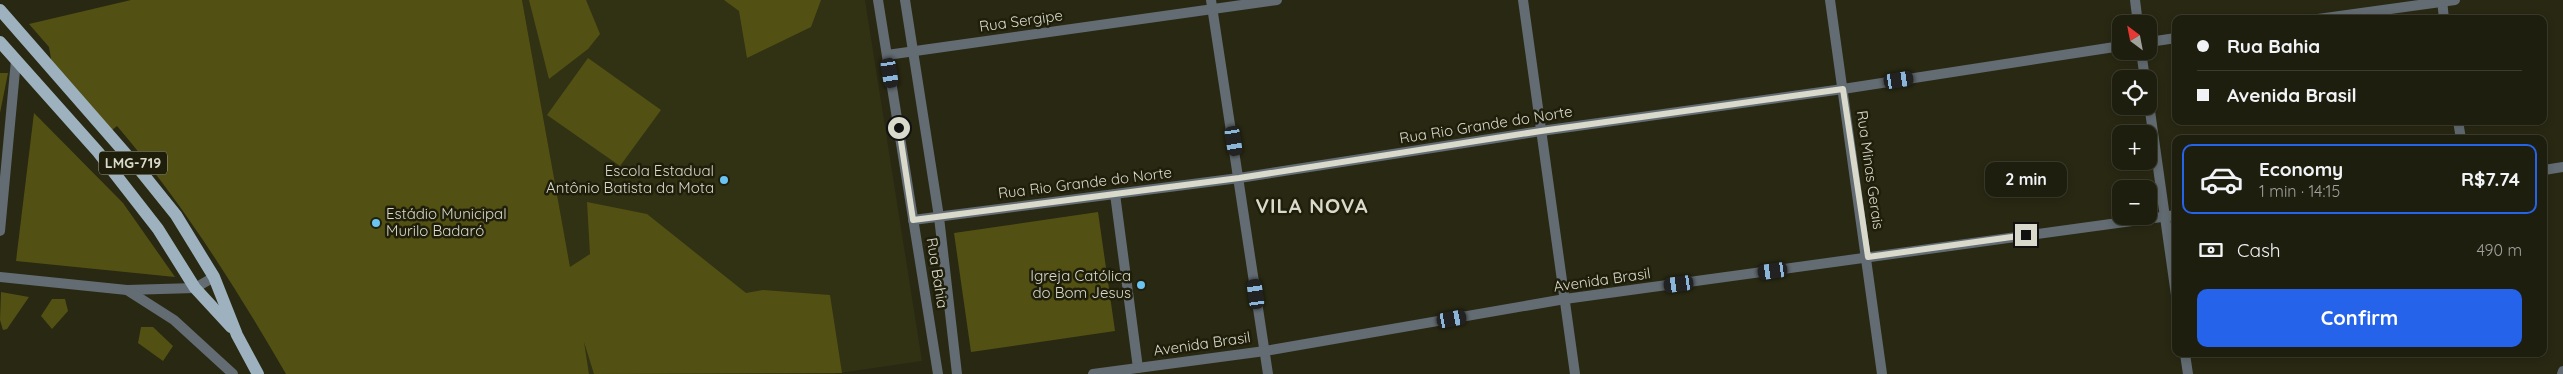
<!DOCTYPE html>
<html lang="en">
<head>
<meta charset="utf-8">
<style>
  :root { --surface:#1e1e0e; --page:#2b2b1c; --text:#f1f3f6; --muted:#a1a29e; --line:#3c3c2e; --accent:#2563eb }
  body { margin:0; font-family:Quicksand,sans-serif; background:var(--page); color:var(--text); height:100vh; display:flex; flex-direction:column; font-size:19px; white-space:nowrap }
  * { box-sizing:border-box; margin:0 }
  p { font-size:16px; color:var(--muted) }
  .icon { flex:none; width:28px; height:28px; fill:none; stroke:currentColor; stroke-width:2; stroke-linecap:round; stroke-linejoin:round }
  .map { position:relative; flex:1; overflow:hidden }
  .drawer { position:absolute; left:2172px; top:135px; width:375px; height:222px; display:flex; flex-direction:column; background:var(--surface); border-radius:10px; box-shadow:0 2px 8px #0003,0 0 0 1px var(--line) }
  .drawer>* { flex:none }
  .hud { position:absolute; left:2172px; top:15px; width:375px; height:110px; border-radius:10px; box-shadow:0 2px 8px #0003,0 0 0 1px var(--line); display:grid; align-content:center; height:110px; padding:0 25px; background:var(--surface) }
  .needle { width:32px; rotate:328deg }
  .controls { position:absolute; left:2112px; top:15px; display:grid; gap:10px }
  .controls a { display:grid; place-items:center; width:45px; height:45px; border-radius:10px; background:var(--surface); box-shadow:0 2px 8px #0003,0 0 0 1px var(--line); font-size:25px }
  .end { position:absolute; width:22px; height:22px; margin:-11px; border:6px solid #d9d9cc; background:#111; box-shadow:0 0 0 2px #111 }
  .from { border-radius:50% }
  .bubble { position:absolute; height:35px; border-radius:10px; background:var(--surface); box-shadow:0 2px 8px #0003,0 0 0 1px var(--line); font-size:16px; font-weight:700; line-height:35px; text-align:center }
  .car { position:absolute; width:15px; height:30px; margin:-15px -8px; border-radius:6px; box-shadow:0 0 4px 1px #0007; background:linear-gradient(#222 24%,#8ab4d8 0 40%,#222 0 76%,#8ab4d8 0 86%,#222 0) }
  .hud b { display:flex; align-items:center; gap:18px; height:48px; font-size:19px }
  .hud b+b { border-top:1px solid var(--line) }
  .hud i { width:12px; height:12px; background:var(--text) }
  ul { padding:9px 0 0; list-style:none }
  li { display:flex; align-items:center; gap:15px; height:70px; margin:0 10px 8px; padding:0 15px; border:2px solid var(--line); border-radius:10px }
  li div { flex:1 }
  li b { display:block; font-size:19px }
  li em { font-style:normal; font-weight:700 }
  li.on { border-color:var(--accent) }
  li>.icon { width:45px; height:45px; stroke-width:1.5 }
  .pay { display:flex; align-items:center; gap:12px; height:55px; padding:0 25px; font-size:19px }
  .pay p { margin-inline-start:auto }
  .button { display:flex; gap:10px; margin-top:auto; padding:10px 25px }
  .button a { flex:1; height:58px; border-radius:10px; background:var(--accent); color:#fff; font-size:20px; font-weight:700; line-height:58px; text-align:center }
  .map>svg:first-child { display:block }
  .built { fill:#313114 }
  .green { fill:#525113 }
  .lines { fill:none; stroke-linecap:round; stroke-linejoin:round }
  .street { stroke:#626c72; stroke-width:10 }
  .primary { stroke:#9db2be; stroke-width:12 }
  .route { stroke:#d9d9cc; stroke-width:6 }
  .poi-dot { fill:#6bc3f2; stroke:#1f1e0a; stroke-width:2 }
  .labels { text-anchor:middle; stroke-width:5; stroke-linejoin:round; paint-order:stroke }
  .shield { fill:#1f1e0a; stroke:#a1a192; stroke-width:1 }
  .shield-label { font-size:14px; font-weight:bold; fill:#d9d9cc }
  .street-label { font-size:15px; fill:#d9d9cc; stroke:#1f1e0a }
  .poi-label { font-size:15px; fill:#d9d9cc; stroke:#1f1e0a; text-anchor:end }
  .district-label { font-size:20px; font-weight:bold; letter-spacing:1px; fill:#d9d9cc; stroke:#1f1e0a }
</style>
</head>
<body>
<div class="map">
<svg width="2563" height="374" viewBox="0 0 2563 374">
  <rect width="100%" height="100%" fill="#282813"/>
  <!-- built -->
  <path class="built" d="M522,0H865L922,361L833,374H589Z"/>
  <!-- green -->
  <g class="green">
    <path d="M131,0H522L570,267L590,254L587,202L647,214L746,293L763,290L830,295L842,373L594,374L584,342L589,374H286C236,288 182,202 117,126L107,134L53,70L49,47L29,24Z"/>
    <path d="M529,0H586L600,34L588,49L549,79Z"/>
    <path d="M724,0H821L811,27L747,58L739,11Z"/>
    <path d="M588,58L661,110L620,166L547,115Z"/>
    <path d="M0,73H8L0,113Z"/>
    <path d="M34,113L123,203L175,277L16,261Z"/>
    <path d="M1098,212L1115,331L971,352L954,233Z"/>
    <path d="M1,292L29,297L7,329L3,330L0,320Z"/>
    <path d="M52,299H65L68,311L52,329L41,316Z"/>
    <path d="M141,327H153L173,346L163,361L138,343Z"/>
  </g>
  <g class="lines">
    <!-- street -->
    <g class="street">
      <path d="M878,0L938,374"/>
      <path d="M905,0L939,217L957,374"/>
      <path d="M1211,0L1268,374"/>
      <path d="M1523,0L1575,374"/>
      <path d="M1830,0L1882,374"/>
      <path d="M2135,0L2138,24"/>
      <path d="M2442,0L2444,19"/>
      <path d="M2318,19L2455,0"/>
      <path d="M2149,42L2176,38"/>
      <path d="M2141,51L2145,79"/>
      <path d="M887,55L1277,0"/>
      <path d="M2149,104L2176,295"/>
      <path d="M2458,121L2461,139"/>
      <path d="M2544,170L2563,167"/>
      <path d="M1115,194L1138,368"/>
      <path d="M913,220L1239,178L1541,131L1843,89L2121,46"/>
      <path d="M0,231L16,60"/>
      <path d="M0,277L127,290L195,288L214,277"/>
      <path d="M127,290L174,320L233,374"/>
      <path d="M2185,354L2188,374"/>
      <path d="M1093,374L1265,351L1565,299L2176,215"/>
      <path d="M2562,374L2563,371"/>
    </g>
    <!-- primary -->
    <g class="primary">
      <path d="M0,10L139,169L176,215L214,277L237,335L258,374"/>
      <path d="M0,42L98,152L158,229L195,288L231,327"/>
    </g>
  </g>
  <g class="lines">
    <!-- route -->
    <path class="route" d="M899,128L913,220L1239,178L1541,131L1843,89L1868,257L2026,235"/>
  </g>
  <!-- markers -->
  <g class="poi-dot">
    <circle cx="724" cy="180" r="5"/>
    <circle cx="376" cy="223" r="5"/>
    <circle cx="1141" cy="285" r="5"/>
  </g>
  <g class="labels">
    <!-- shield labels -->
    <rect class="shield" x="99" y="151.5" width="68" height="23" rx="4"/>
    <g class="shield-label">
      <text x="133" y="168">LMG-719</text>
    </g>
    <!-- street labels -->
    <g class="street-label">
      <text transform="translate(1021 21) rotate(-8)" y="5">Rua Sergipe</text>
      <text transform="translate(1486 125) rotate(-9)" y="5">Rua Rio Grande do Norte</text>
      <text transform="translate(1870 170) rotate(82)" y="5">Rua Minas Gerais</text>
      <text transform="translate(1085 183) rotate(-7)" y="5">Rua Rio Grande do Norte</text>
      <text transform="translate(937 273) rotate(81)" y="5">Rua Bahia</text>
      <text transform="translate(1602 280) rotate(-8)" y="5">Avenida Brasil</text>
      <text transform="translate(1202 344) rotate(-8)" y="5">Avenida Brasil</text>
    </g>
    <!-- poi labels -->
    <g class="poi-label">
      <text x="714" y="176">Escola Estadual<tspan x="714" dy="17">Antônio Batista da Mota</tspan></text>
      <text x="386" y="219" text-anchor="start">Estádio Municipal<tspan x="386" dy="17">Murilo Badaró</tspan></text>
      <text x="1131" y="281">Igreja Católica<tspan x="1131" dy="17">do Bom Jesus</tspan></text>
    </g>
    <!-- district labels -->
    <g class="district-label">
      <text x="1312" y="213">VILA NOVA</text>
    </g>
  </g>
</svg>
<div class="controls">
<a><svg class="needle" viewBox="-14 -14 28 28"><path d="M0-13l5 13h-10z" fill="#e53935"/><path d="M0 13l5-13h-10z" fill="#a1a29e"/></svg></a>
<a><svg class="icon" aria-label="locate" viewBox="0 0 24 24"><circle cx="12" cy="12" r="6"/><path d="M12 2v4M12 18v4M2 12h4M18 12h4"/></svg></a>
<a>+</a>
<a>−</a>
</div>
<i class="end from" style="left:899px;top:128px"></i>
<i class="end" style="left:2026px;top:235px"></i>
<div class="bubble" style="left:1985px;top:162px;width:82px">2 min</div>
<i class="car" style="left:890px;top:73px;rotate:171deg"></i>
<i class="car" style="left:1899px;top:80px;rotate:81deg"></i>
<i class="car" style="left:1234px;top:141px;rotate:171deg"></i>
<i class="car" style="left:1773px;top:271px;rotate:262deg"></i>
<i class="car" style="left:1679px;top:284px;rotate:262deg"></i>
<i class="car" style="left:1256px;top:294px;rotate:352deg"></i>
<i class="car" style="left:1452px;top:319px;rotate:80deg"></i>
<div class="hud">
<b><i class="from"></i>Rua Bahia</b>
<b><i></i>Avenida Brasil</b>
</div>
<section class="drawer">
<ul>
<li class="on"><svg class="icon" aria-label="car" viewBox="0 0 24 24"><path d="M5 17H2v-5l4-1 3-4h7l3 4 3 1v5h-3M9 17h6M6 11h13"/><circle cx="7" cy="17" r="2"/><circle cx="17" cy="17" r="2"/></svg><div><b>Economy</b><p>1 min · 14:15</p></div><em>R$7.74</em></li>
</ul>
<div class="pay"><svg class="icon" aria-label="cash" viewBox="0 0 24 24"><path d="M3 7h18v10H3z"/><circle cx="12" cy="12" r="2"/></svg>Cash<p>490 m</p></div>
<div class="button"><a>Confirm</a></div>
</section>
</div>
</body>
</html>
